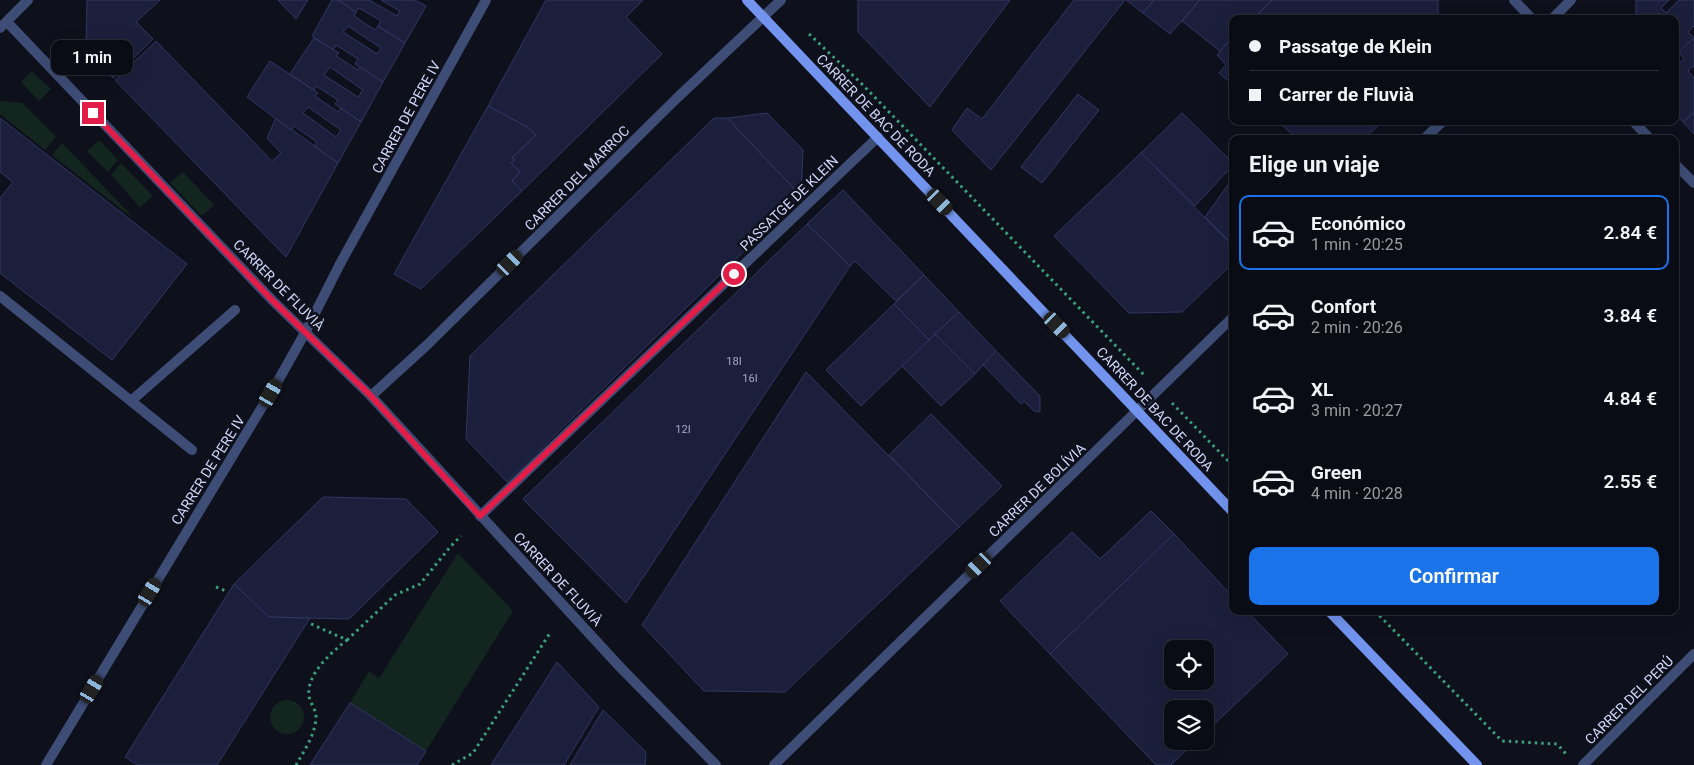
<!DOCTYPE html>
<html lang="es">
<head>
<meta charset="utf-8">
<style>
  :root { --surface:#0a0c15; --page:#13151e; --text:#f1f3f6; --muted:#999ba0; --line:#2a2c34; --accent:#1a73e8 }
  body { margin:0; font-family:Roboto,sans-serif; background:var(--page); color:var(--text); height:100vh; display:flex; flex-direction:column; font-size:19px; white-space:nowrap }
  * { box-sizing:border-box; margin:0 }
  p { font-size:16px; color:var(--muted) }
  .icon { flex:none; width:28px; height:28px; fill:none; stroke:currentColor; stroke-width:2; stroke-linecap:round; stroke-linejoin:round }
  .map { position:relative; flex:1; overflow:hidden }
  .details { position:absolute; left:1229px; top:135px; width:450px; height:480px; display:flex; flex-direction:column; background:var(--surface); border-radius:10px; box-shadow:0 5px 20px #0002,0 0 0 1px var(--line) }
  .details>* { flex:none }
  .top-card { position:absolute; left:1229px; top:15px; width:450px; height:110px; border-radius:10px; box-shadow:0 5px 20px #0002,0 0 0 1px var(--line); display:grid; align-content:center; height:110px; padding:0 20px; background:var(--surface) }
  .controls { position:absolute; left:1164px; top:640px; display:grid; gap:10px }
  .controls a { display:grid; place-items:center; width:50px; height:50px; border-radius:10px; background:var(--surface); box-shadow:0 5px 20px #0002,0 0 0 1px var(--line); font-size:25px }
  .end { position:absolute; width:22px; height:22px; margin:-11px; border:6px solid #e11d48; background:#fff; box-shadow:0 0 0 2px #fff }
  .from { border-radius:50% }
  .bubble { position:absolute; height:35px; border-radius:10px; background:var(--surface); box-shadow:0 5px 20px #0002,0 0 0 1px var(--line); font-size:16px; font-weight:600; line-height:35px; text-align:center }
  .car { position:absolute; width:15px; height:30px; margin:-15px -8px; border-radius:6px; box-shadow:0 0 4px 1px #0007; background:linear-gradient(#222 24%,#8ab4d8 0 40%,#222 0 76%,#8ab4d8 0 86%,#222 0) }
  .top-card b { display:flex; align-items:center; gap:18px; height:48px; font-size:19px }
  .top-card b+b { border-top:1px solid var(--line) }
  .top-card i { width:12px; height:12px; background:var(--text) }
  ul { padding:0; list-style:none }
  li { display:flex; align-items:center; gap:15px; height:75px; margin:0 10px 8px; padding:0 10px; border:2px solid transparent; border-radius:10px }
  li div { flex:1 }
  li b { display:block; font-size:19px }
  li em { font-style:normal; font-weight:600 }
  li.current { border-color:var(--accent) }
  li>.icon { width:45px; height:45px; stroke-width:1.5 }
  h2 { padding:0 20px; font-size:22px; line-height:60px }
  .primary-button { display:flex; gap:10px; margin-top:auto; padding:10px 20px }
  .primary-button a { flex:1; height:58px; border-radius:10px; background:var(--accent); color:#fff; font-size:20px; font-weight:600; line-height:58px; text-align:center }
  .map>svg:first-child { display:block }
  .green { fill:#12251f }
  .building { fill:#1c1f3b; stroke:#313664; fill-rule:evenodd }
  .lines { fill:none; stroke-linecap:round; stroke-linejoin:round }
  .path { stroke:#3ba17c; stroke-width:3; stroke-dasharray:2.5 4; stroke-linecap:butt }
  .pedestrian { stroke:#3e4d76; stroke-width:10 }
  .minor { stroke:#3e4d76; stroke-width:10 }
  .secondary { stroke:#7294ee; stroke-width:10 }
  .route { stroke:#e11d48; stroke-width:6 }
  .labels { text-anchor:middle; stroke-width:5; stroke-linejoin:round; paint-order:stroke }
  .number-label { font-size:11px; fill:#a2a9ca }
  .street-label { font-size:14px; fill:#cfd7f9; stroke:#0e101c }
</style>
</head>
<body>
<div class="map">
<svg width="1694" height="765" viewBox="0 0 1694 765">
  <rect width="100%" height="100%" fill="#0e101c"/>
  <!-- green -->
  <g class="green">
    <path d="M32,71L51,89L39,101L21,82Z"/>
    <path d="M0,101L22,103L56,137L45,150L0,114Z"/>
    <path d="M99,140L118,160L108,172L87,151Z"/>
    <path d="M62,143L131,215L130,216L52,155Z"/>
    <path d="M121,163L153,196L140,207L111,175Z"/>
    <path d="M183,172L214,205L202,216L170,183Z"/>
    <path d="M458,553L513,611L426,751L350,703L369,671L379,678Z"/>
    <circle cx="287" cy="717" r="17"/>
  </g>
  <!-- building -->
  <g class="building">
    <path d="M87,0H160L136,22L153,39L113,78L86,49Z"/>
    <path d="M278,0H308L296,19Z"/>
    <path d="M332,0H338L356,12L354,16L375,30L378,26L405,43L383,82L355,64L358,59L336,45L333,50L312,36ZM348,26L381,48L377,54L343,32Z"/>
    <path d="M338,0H369L397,16L400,11L381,0H415L426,6L405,43L378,26L381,21L359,8L356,12Z"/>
    <path d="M546,0H643L626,17L662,54L522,191L512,181L520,172L511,163L515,160L512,158L536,135L529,128L488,106Z"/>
    <path d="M858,0H1010L930,107L858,32Z"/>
    <path d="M1074,0H1125L991,170L952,130L967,108L982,119Z"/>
    <path d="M1126,0H1154L1143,13Z"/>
    <path d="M1154,0H1200L1170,34L1143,13Z"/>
    <path d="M1200,0H1272L1253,19H1232V38L1220,51L1182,21Z"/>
    <path d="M1272,0H1438V19H1253Z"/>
    <path d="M1636,0H1669L1661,8L1666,13L1679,0H1694V26L1688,32L1694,38L1679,52L1675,49V19H1636Z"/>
    <path d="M314,38L339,53L336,56L358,70L360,67L383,82L361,122L335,104L338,100L316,86L314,90L290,74ZM330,67L363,90L358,97L324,75Z"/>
    <path d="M1232,38V84L1219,73L1226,65L1217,55Z"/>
    <path d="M1694,38V68L1693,66L1688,71L1694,78V112L1683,122L1675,114V67L1684,59L1679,52Z"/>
    <path d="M156,41L272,161L281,153L267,138L276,118L338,163L286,257L115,80Z"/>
    <path d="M270,61L318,93L315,96L338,112L341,108L361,122L338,163L314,146L317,142L294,126L291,130L247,97ZM308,107L341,130L336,137L303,113Z"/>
    <path d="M1078,94L1099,110L1042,183L1021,167Z"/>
    <path d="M488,106L529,128L536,135L512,158L515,160L511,163L520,172L512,181L522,191L421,289L394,274Z"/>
    <path d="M1694,112V134L1683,122Z"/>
    <path d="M767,113L803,150L801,196L727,118Z"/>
    <path d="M1182,113L1232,162V166L1195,206L1141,153Z"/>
    <path d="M0,118L187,264L112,360L0,273V198L13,182L0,172Z"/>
    <path d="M714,118H727L801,196L507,482L466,439L470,356Z"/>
    <path d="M1277,121H1383L1364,139H1298Z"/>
    <path d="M1141,153L1232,245V264L1182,312L1129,313L1054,236Z"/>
    <path d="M1232,179V239L1230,242L1205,217Z"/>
    <path d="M843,190L924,275L896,301L855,261L850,266L807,224Z"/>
    <path d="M807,224L850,266L626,603L523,499Z"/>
    <path d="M924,275L959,312L929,340L894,304Z"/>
    <path d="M894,304L929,340L861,406L826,370Z"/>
    <path d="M959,312L996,351L975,374L935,334Z"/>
    <path d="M935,334L975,374L941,406L902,366Z"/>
    <path d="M996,351L1040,396V412L1034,411L1024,401L1021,404L983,365Z"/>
    <path d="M806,372L959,527L785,692L704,691L642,625Z"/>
    <path d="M931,414L1002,486L959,527L889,455Z"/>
    <path d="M323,497L406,499L438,532L349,619L269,617L234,584Z"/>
    <path d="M1151,511L1174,534L1050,654L1000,601L1072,532L1100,559Z"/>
    <path d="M1174,534L1232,596V611H1247L1288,654L1205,733V709H1172V741H1196L1171,765H1156L1050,654ZM1172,649H1205V681H1172Z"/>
    <path d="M234,584L269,617L310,618L217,765H137L125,757Z"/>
    <path d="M557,662L599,707L564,765H491Z"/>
    <path d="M350,703L426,751L417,765H310Z"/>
    <path d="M603,710L646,752L645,765H570Z"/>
  </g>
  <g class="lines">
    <!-- path -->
    <g class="path">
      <path d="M809,34L860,82L1146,377"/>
      <path d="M1172,403L1232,465"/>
      <path d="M216,587L226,591"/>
      <path d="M1375,611L1502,741L1557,744L1567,755"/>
      <path d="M347,640L395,595L420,584L451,546L461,536"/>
      <path d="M296,765C304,751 315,735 316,718C316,708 310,704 309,696C306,674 332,652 347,640L309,623"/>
      <path d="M452,765L473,753L550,633"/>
    </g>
    <!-- pedestrian -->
    <g class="pedestrian">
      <path d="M0,296L192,450"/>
      <path d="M131,401L235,310"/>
    </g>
    <!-- minor -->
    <g class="minor">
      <path d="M1514,0L1532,19"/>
      <path d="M1552,19L1571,0"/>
      <path d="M7,22L272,300L371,396L620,667L716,765"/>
      <path d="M0,28L28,0"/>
      <path d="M1633,121L1650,139"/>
      <path d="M1424,139L1443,121"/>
      <path d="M1675,164L1694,183"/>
      <path d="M371,396L427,345L677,98L781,0"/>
      <path d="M480,516L878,137"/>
      <path d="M46,765L279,379L306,331L341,262L486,0"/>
      <path d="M774,765L1232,318"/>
      <path d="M1583,765L1694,654"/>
    </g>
    <!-- secondary -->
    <g class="secondary">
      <path d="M747,0L1232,511"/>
      <path d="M1329,611L1477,765"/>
    </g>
  </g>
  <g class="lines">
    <!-- route -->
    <path class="route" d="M93,113L272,300L371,396L480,516L734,274"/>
  </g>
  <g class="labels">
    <!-- number labels -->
    <g class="number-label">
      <text x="734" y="365">18I</text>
      <text x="750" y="382">16I</text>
      <text x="683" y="433">12I</text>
    </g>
    <!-- street labels -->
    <g class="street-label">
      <text transform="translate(876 115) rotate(46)" y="5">CARRER DE BAC DE RODA</text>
      <text transform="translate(406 117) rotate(-61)" y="5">CARRER DE PERE IV</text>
      <text transform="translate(577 178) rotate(-45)" y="5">CARRER DEL MARROC</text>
      <text transform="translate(789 203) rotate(-44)" y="5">PASSATGE DE KLEIN</text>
      <text transform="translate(279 285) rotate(45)" y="5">CARRER DE FLUVIÀ</text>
      <text transform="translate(1155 409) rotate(47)" y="5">CARRER DE BAC DE RODA</text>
      <text transform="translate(208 470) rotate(-58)" y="5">CARRER DE PERE IV</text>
      <text transform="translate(1037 490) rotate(-44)" y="5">CARRER DE BOLÍVIA</text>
      <text transform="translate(558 579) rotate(47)" y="5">CARRER DE FLUVIÀ</text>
      <text transform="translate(1629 700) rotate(-45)" y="5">CARRER DEL PERÚ</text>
    </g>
  </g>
</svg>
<div class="controls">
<a><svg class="icon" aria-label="locate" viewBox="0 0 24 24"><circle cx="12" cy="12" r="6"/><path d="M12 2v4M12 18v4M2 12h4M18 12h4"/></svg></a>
<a><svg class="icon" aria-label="layers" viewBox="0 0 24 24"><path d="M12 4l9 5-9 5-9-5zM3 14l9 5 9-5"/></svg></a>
</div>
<i class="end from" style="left:734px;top:274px"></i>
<i class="end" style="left:93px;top:113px"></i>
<div class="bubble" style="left:51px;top:40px;width:82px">1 min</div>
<i class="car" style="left:940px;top:202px;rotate:136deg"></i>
<i class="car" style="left:510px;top:263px;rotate:45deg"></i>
<i class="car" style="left:1057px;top:325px;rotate:136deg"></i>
<i class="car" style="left:271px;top:393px;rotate:30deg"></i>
<i class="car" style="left:979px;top:565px;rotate:226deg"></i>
<i class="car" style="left:150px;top:592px;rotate:31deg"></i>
<i class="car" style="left:92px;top:689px;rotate:31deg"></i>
<div class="top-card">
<b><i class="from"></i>Passatge de Klein</b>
<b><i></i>Carrer de Fluvià</b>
</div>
<section class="details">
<h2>Elige un viaje</h2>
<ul>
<li class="current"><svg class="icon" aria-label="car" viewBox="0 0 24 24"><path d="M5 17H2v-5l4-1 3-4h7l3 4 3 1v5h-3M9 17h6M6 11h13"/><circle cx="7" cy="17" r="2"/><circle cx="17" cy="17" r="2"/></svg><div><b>Económico</b><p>1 min · 20:25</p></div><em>2.84 €</em></li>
<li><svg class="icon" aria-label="car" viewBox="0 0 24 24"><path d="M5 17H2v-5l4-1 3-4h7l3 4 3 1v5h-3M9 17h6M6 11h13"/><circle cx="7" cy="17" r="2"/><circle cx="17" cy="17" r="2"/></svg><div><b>Confort</b><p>2 min · 20:26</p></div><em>3.84 €</em></li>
<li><svg class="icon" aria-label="car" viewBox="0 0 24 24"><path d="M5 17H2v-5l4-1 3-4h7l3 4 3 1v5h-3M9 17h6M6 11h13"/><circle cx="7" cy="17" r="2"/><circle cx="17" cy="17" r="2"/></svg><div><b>XL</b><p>3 min · 20:27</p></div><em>4.84 €</em></li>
<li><svg class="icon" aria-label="car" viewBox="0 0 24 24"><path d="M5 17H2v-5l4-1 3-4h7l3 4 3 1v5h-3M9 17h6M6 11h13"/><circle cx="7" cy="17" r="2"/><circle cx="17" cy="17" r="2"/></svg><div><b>Green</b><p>4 min · 20:28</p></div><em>2.55 €</em></li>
</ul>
<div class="primary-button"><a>Confirmar</a></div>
</section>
</div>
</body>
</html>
